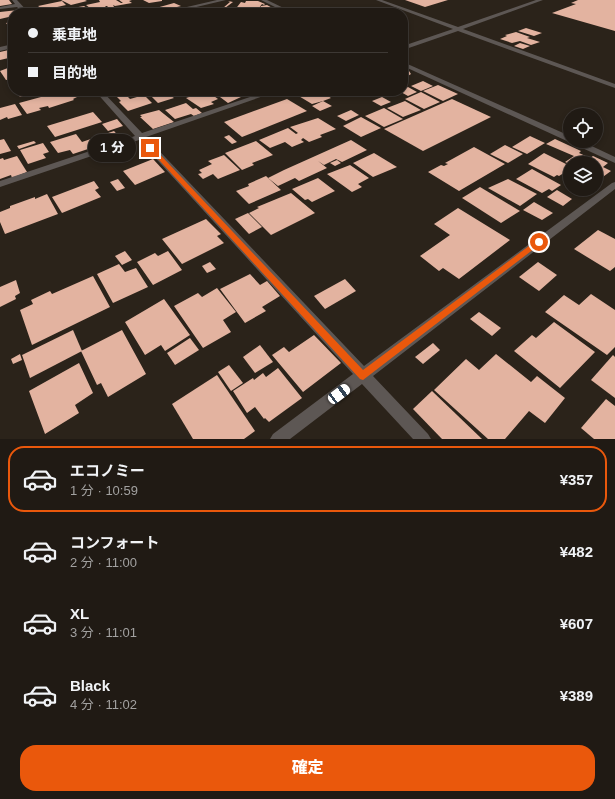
<!DOCTYPE html>
<html lang="ja">
<head>
<meta charset="utf-8">
<style>
  :root { --surface:#201a14; --page:#28231d; --text:#f1f3f6; --muted:#a2a1a0; --line:#3d3834; --accent:#ea580c }
  body { margin:0; font-family:Helvetica,"Noto Sans JP",sans-serif; background:var(--page); color:var(--text); height:100vh; display:flex; flex-direction:column; font-size:15px; white-space:nowrap }
  * { box-sizing:border-box; margin:0 }
  p { font-size:13px; color:var(--muted) }
  .icon { flex:none; width:22px; height:22px; fill:none; stroke:currentColor; stroke-width:2; stroke-linecap:round; stroke-linejoin:round }
  .map { position:relative; height:439px; overflow:hidden }
  .side { display:flex; flex-direction:column; background:var(--surface); flex:1 }
  .side>* { flex:none }
  .guide { position:absolute; left:8px; top:8px; width:400px; height:88px; border-radius:16px; box-shadow:0 2px 6px #0003,0 0 0 1px var(--line); display:grid; align-content:center; height:88px; padding:0 20px; background:var(--surface) }
  .tools { position:absolute; left:563px; top:108px; display:grid; gap:8px }
  .tools a { display:grid; place-items:center; width:40px; height:40px; border-radius:50%; background:var(--surface); box-shadow:0 2px 6px #0003,0 0 0 1px var(--line); font-size:20px }
  .end { position:absolute; width:18px; height:18px; margin:-9px; border:5px solid #ea580c; background:#fff; box-shadow:0 0 0 2px #fff }
  .from { border-radius:50% }
  .bubble { position:absolute; height:28px; border-radius:14px; background:var(--surface); box-shadow:0 2px 6px #0003,0 0 0 1px var(--line); font-size:13px; font-weight:800; line-height:28px; text-align:center }
  .car { position:absolute; width:12px; height:24px; margin:-12px -6px; border-radius:5px; box-shadow:0 0 3px 1px #0007; background:linear-gradient(#fff 24%,#345 0 40%,#fff 0 76%,#345 0 86%,#fff 0) }
  .guide b { display:flex; align-items:center; gap:14px; height:38px; font-size:15px }
  .guide b+b { border-top:1px solid var(--line) }
  .guide i { width:10px; height:10px; background:var(--text) }
  ul { padding:7px 0 0; list-style:none }
  li { display:flex; align-items:center; gap:12px; height:66px; margin:0 8px 6px; padding:0 12px; border:2px solid transparent; border-radius:16px }
  li div { flex:1 }
  li b { display:block; font-size:15px }
  li em { font-style:normal; font-weight:800 }
  li.active { border-color:var(--accent) }
  li>.icon { width:36px; height:36px; stroke-width:1.5 }
  .cta { display:flex; gap:8px; margin-top:auto; padding:8px 20px }
  .cta a { flex:1; height:46px; border-radius:16px; background:var(--accent); color:#fff; font-size:16px; font-weight:800; line-height:46px; text-align:center }
  .map>svg:first-child { display:block }
  .building { fill:#e3b3a0 }
  .lines { fill:none; stroke-linecap:round; stroke-linejoin:round }
  .minor { fill:#5d5754; fill-rule:evenodd }
  .route { fill:#ea580c }
</style>
</head>
<body>
<div class="map">
<svg width="615" height="439" viewBox="0 0 615 439">
  <rect width="100%" height="100%" fill="#2b231a"/>
  <!-- building -->
  <g class="building">
    <path d="M0,0H9L12,4L0,6Z"/>
    <path d="M61,0H85L87,1L71,5Z"/>
    <path d="M99,0H116L121,3H123L119,0H132L129,1L132,3L115,6L113,5L114,7L109,8L107,6H105L107,8L103,9L101,7L102,9L94,11L86,5L100,2Z"/>
    <path d="M143,0H162V1L149,3Z"/>
    <path d="M405,0H448L425,7Z"/>
    <path d="M578,0H615V31L552,13L576,4L571,3Z"/>
    <path d="M62,1L66,5L44,10L38,6Z"/>
    <path d="M228,1L233,2L225,8L229,10H226L227,11L218,13L213,11L224,9L223,8L230,2Z"/>
    <path d="M246,1H258L265,4L264,5L262,4L256,12L237,10L244,13H238L234,11L241,2L245,3Z"/>
    <path d="M174,3L181,6L161,11L156,8Z"/>
    <path d="M267,5L276,10L271,9L270,12L258,11L261,6Z"/>
    <path d="M84,6L90,10L71,13L67,9Z"/>
    <path d="M18,10L21,13H13V16L0,19V12Z"/>
    <path d="M13,19V28H10L6,23L11,22L9,20Z"/>
    <path d="M526,28L542,33L534,36L518,31Z"/>
    <path d="M516,32L530,37L527,38L540,42L531,45L520,41L512,43L500,39L507,36L505,35Z"/>
    <path d="M520,43L530,46L523,49L514,46Z"/>
    <path d="M13,49V57L0,60V52Z"/>
    <path d="M13,66V79L6,80L0,71Z"/>
    <path d="M403,69L409,71L411,74L403,79Z"/>
    <path d="M423,81L433,86L421,91L411,86Z"/>
    <path d="M438,85L458,94L443,101L423,91Z"/>
    <path d="M408,87L417,92L408,96L399,91H403V89Z"/>
    <path d="M16,91H44L20,97Z"/>
    <path d="M63,91H72L77,97L73,99L74,100L49,108L48,106L39,108L41,110L27,114L19,103Z"/>
    <path d="M155,91H174L177,94L171,96L174,98L158,103L149,94Z"/>
    <path d="M207,91L218,99L211,102L214,104L201,108L186,98Z"/>
    <path d="M224,91H239L241,93L238,94L241,97L228,103L216,94Z"/>
    <path d="M308,91H320L331,98L323,101L332,106L320,111L312,106L323,101L312,104L297,95Z"/>
    <path d="M322,91H346L348,92L331,96Z"/>
    <path d="M421,92L440,102L424,109L405,99Z"/>
    <path d="M126,95L130,99L144,95L152,103L128,111L119,102L121,101L117,97Z"/>
    <path d="M382,97L391,102L381,106L372,101Z"/>
    <path d="M287,99L307,111L242,137L224,122Z"/>
    <path d="M452,99L491,117L423,151L384,129Z"/>
    <path d="M405,101L421,110L403,117L387,108Z"/>
    <path d="M186,103L193,109L196,108L202,113L194,116L191,114L175,119L165,110Z"/>
    <path d="M15,104L22,115L8,119L7,117L0,120V108Z"/>
    <path d="M384,108L403,119L384,127L365,116Z"/>
    <path d="M159,110L174,122L153,129L140,117H142L140,115Z"/>
    <path d="M351,110L359,115L346,121L337,116Z"/>
    <path d="M93,112L102,122L55,137L47,126Z"/>
    <path d="M361,117L381,128L361,137L343,126Z"/>
    <path d="M318,118L336,129L320,135L322,137L309,142L303,138L301,140L304,142L292,147L285,142L270,148L259,140L288,128L296,134L298,133L290,127Z"/>
    <path d="M117,119L123,126L108,131L102,124Z"/>
    <path d="M114,131L122,140L89,151L88,149L73,154L70,150L58,153L50,142L76,134L82,142Z"/>
    <path d="M229,135L237,142L232,144L224,137Z"/>
    <path d="M530,136L545,143L527,154L512,147Z"/>
    <path d="M4,139L11,151L0,154V140Z"/>
    <path d="M555,139L581,151L579,153L590,158L593,156L608,163L603,167L611,171L600,179L602,180L596,185V163H570V164L565,162L574,156L546,144Z"/>
    <path d="M351,140L367,150L342,162L336,159L324,165L318,161L327,168L299,181L295,178L278,186L268,178L284,170L292,176L284,170Z"/>
    <path d="M34,141L36,143L19,149L17,146Z"/>
    <path d="M256,141L273,155L252,163L254,165L242,170L225,153Z"/>
    <path d="M43,143L49,152L43,154L46,158L28,164L20,150Z"/>
    <path d="M505,145L523,154L508,163L490,154Z"/>
    <path d="M474,147L505,164L459,191L428,172L441,165L444,166L448,164L445,163Z"/>
    <path d="M374,153L397,167L373,177L353,163Z"/>
    <path d="M544,153L570,166V169L559,176L557,175L554,177L528,164Z"/>
    <path d="M224,155L240,170L218,179L213,174L203,179L198,174L202,173L199,170L212,164L208,161Z"/>
    <path d="M17,156L27,172L12,178L11,175L0,179V159L3,158L4,160Z"/>
    <path d="M153,159L165,172L135,185L123,171Z"/>
    <path d="M337,160L341,163L335,166L330,163Z"/>
    <path d="M350,165L369,178L358,184L362,187L352,192L327,174Z"/>
    <path d="M532,169L561,185L552,191L549,189L542,193L516,179Z"/>
    <path d="M266,176L281,190L249,204L236,191L249,186L248,184Z"/>
    <path d="M318,178L335,191L312,202L308,199L305,200L292,189Z"/>
    <path d="M118,179L125,188L117,191L110,182Z"/>
    <path d="M508,179L537,194L520,206L488,188Z"/>
    <path d="M94,181L99,188L95,190L101,197L62,213L52,197Z"/>
    <path d="M480,187L520,211L501,223L462,198Z"/>
    <path d="M557,190L572,199L563,206L547,197Z"/>
    <path d="M291,193L315,213L271,235L249,213L259,208L257,207Z"/>
    <path d="M47,194L58,214L5,234L0,222V212L10,208V206L35,197V199Z"/>
    <path d="M534,202L553,213L542,220L523,210Z"/>
    <path d="M458,208L510,240L459,279L443,268L439,271L420,256L450,235L434,224Z"/>
    <path d="M248,213L262,227L249,234L235,219Z"/>
    <path d="M206,219L221,234L217,236L224,243L182,264L162,239Z"/>
    <path d="M598,230L615,239V267L610,271L574,249Z"/>
    <path d="M125,251L132,260L122,265L115,256Z"/>
    <path d="M168,251L182,270L153,285L137,262L155,253L158,256Z"/>
    <path d="M210,262L216,269L207,273L202,266Z"/>
    <path d="M538,262L557,275L539,291L519,277Z"/>
    <path d="M119,264L125,272L136,268L148,287L113,303L97,274Z"/>
    <path d="M250,274L260,285L267,281L280,296L262,307L266,311L245,323L220,289Z"/>
    <path d="M93,276L110,307L32,345L20,310L33,304L31,300L50,291L52,294Z"/>
    <path d="M345,279L356,291L325,309L314,296Z"/>
    <path d="M16,280L20,293L15,296L16,299L0,307V287Z"/>
    <path d="M217,288L236,312L223,320L231,332L203,348L174,306L198,293L202,297Z"/>
    <path d="M591,294L615,310V347L607,355L545,312L564,295L579,305Z"/>
    <path d="M164,299L190,335L165,351L161,345L145,355L125,322Z"/>
    <path d="M479,312L501,328L492,336L470,319Z"/>
    <path d="M554,322L595,352L560,388L514,351L532,335L536,338Z"/>
    <path d="M73,330L82,351L30,378L22,355Z"/>
    <path d="M122,330L146,374L108,397L101,383L97,385L81,351Z"/>
    <path d="M314,335L341,363L303,392L272,355L284,347L289,352Z"/>
    <path d="M190,338L199,350L175,365L167,353Z"/>
    <path d="M433,343L440,350L423,364L415,357Z"/>
    <path d="M260,345L273,362L255,373L243,357Z"/>
    <path d="M20,354L22,360L13,364L11,359Z"/>
    <path d="M496,354L531,382L537,376L565,398L545,423L529,411L505,439H488L434,390L466,359L479,370Z"/>
    <path d="M613,355L615,357V398L591,380Z"/>
    <path d="M79,363L93,393L75,405L79,413L45,434L29,391Z"/>
    <path d="M229,365L243,383L231,391L218,372Z"/>
    <path d="M278,368L302,398L269,422L265,418L264,419L255,407L247,413L233,391L253,378L254,380L263,373L266,377Z"/>
    <path d="M217,375L255,431L244,439H193L172,404Z"/>
    <path d="M432,391L482,439H442L413,409Z"/>
    <path d="M606,399L615,406V439H594L581,428Z"/>
  </g>
  <g class="lines">
    <!-- minor -->
    <g class="minor">
      <path d="M12,0H17L29,13H23L17,7L0,9V7L15,4Z"/>
      <path d="M217,0H226L171,13H161Z"/>
      <path d="M261,0H267L294,13H287Z"/>
      <path d="M376,0H382L458,27L536,0H543L463,29L615,84V88L458,31L403,50V46L453,29Z"/>
      <path d="M13,44V48L0,51V47Z"/>
      <path d="M403,62L570,136V141H581L615,157V163L403,66Z"/>
      <path d="M95,91H102L142,133L268,91H278L146,137L364,366L612,183L615,182V189L373,376L428,434L431,439H413L362,384L290,439H270L273,434L353,374L139,140L0,187V181L135,136Z"/>
    </g>
  </g>
  <!-- route -->
  <path class="route" d="M149,146H152L363,370L537,240H539L543,242L363,380L360,379L149,149Z"/>
</svg>
<div class="tools">
<a><svg class="icon" aria-label="locate" viewBox="0 0 24 24"><circle cx="12" cy="12" r="6"/><path d="M12 2v4M12 18v4M2 12h4M18 12h4"/></svg></a>
<a><svg class="icon" aria-label="layers" viewBox="0 0 24 24"><path d="M12 4l9 5-9 5-9-5zM3 14l9 5 9-5"/></svg></a>
</div>
<i class="end from" style="left:539px;top:242px"></i>
<i class="end" style="left:150px;top:148px"></i>
<div class="bubble" style="left:88px;top:134px;width:48px">1 分</div>
<i class="car" style="left:339px;top:394px;rotate:53deg"></i>
<div class="guide">
<b><i class="from"></i>乗車地</b>
<b><i></i>目的地</b>
</div>
</div>
<section class="side">
<ul>
<li class="active"><svg class="icon" aria-label="car" viewBox="0 0 24 24"><path d="M5 17H2v-5l4-1 3-4h7l3 4 3 1v5h-3M9 17h6M6 11h13"/><circle cx="7" cy="17" r="2"/><circle cx="17" cy="17" r="2"/></svg><div><b>エコノミー</b><p>1 分 · 10:59</p></div><em>¥357</em></li>
<li><svg class="icon" aria-label="car" viewBox="0 0 24 24"><path d="M5 17H2v-5l4-1 3-4h7l3 4 3 1v5h-3M9 17h6M6 11h13"/><circle cx="7" cy="17" r="2"/><circle cx="17" cy="17" r="2"/></svg><div><b>コンフォート</b><p>2 分 · 11:00</p></div><em>¥482</em></li>
<li><svg class="icon" aria-label="car" viewBox="0 0 24 24"><path d="M5 17H2v-5l4-1 3-4h7l3 4 3 1v5h-3M9 17h6M6 11h13"/><circle cx="7" cy="17" r="2"/><circle cx="17" cy="17" r="2"/></svg><div><b>XL</b><p>3 分 · 11:01</p></div><em>¥607</em></li>
<li><svg class="icon" aria-label="car" viewBox="0 0 24 24"><path d="M5 17H2v-5l4-1 3-4h7l3 4 3 1v5h-3M9 17h6M6 11h13"/><circle cx="7" cy="17" r="2"/><circle cx="17" cy="17" r="2"/></svg><div><b>Black</b><p>4 分 · 11:02</p></div><em>¥389</em></li>
</ul>
<div class="cta"><a>確定</a></div>
</section>
</body>
</html>
